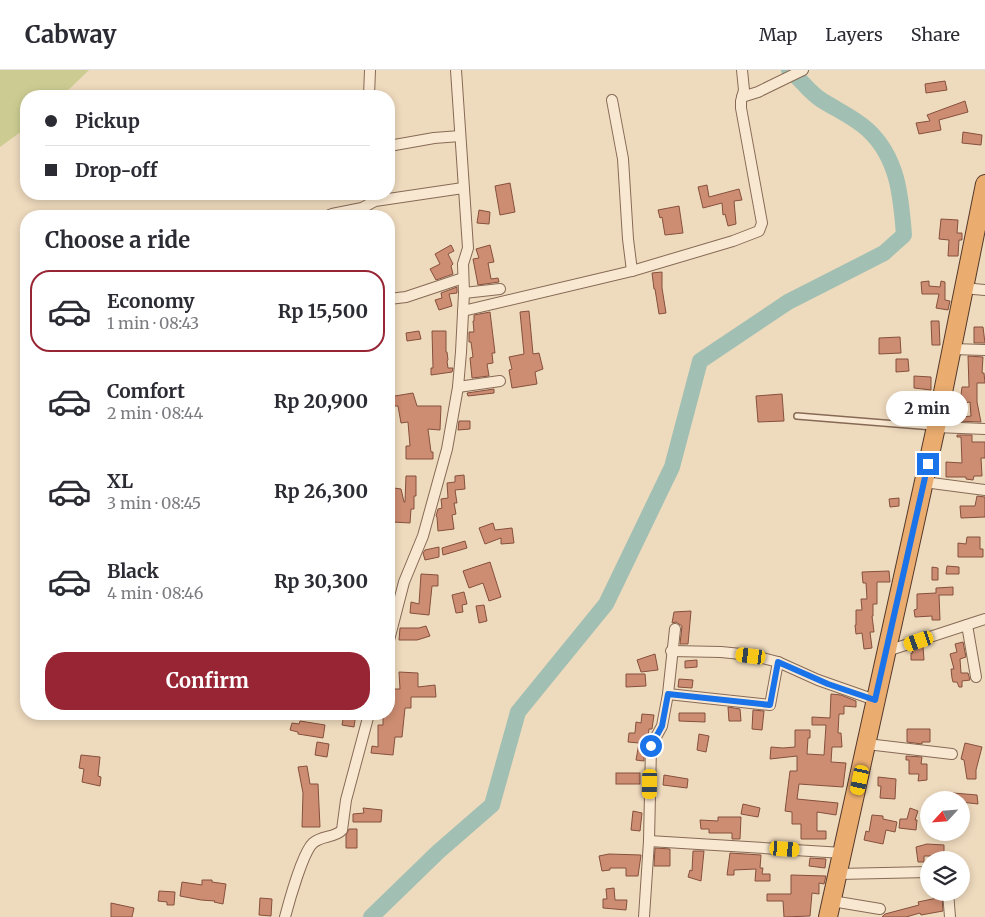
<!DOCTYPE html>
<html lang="en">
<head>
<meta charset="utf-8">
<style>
  :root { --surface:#fff; --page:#f2f2f3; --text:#2b2b33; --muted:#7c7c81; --line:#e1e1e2; --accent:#972534 }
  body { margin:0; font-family:Merriweather,serif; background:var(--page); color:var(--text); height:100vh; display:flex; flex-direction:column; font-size:19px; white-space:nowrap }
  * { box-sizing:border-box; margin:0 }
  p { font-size:16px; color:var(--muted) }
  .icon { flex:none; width:28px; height:28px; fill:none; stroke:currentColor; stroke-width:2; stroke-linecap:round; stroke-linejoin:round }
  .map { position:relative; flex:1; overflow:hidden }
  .sheet { position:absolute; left:20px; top:140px; width:375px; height:510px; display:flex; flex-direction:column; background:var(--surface); border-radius:20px; box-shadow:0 2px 8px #0003 }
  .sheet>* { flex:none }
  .hud { position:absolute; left:20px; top:20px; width:375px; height:110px; border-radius:20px; box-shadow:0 2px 8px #0003; display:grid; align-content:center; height:110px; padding:0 25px; background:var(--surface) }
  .needle { width:32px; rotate:244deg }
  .tools { position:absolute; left:920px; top:721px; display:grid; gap:10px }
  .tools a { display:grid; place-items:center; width:50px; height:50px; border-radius:50%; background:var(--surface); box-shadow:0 2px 8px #0003; font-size:25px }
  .end { position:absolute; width:22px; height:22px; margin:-11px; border:6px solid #1a73e8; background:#fff; box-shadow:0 0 0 2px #fff }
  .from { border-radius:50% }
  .bubble { position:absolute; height:35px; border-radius:18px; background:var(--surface); box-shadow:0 2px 8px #0003; font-size:16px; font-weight:700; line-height:35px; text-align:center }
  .car { position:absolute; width:15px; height:30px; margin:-15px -8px; border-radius:6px; box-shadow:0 0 4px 1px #0007; background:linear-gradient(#f5c518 24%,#345 0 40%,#f5c518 0 76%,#345 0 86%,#f5c518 0) }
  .hud b { display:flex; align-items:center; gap:18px; height:48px; font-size:19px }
  .hud b+b { border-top:1px solid var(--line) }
  .hud i { width:12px; height:12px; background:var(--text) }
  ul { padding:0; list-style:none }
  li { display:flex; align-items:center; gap:15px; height:82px; margin:0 10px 8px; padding:0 15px; border:2px solid transparent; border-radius:20px }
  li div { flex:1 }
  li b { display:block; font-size:19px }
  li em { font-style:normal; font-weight:700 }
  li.selected { border-color:var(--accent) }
  li>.icon { width:45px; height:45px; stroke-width:1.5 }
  h2 { padding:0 25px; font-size:22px; line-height:60px }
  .action { display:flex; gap:10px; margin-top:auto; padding:10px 25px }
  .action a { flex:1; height:58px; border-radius:20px; background:var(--accent); color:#fff; font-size:20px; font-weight:700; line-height:58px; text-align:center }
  header { display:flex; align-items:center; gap:30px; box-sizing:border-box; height:70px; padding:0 25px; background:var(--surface); border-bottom:1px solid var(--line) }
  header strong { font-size:24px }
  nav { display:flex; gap:28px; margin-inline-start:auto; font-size:18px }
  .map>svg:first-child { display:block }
  .green { fill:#cccc92 }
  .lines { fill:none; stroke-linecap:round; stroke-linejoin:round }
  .river { stroke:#a1c0b3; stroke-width:16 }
  .building { fill:#cd8d72; stroke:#86503c }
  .service-casing { stroke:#876a56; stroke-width:8 }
  .minor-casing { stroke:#876a56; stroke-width:12 }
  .trunk-casing { stroke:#54392b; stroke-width:20 }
  .service { stroke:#f9e8d1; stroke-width:5 }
  .minor { stroke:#f9e8d1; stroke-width:10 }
  .trunk { stroke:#eaac6f; stroke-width:18 }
  .route { stroke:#1a73e8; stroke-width:6 }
</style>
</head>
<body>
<header>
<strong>Cabway</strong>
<nav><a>Map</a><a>Layers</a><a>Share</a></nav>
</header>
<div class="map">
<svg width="985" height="847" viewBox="0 0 985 847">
  <rect width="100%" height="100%" fill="#eedabd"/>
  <!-- green -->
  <path class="green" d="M0,0H89L62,26H26V58L0,77Z"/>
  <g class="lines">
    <!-- river -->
    <path class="river" d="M371,847L438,782L492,735L518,642L606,534L672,397L700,291L788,232L884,183L904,165C901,126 898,88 868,60C854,47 835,39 820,29C808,21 800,8 789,0"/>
  </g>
  <!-- building -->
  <g class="building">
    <path d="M945,11L947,20L926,23L925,14Z"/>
    <path d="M965,31L968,42L939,50L941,60L919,64L916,53L930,51L927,45Z"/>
    <path d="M963,62L982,65L981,75L962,73Z"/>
    <path d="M510,113L515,142L500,145L495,116Z"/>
    <path d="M707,115L709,127L739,119L742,130L734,131L736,154L728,156L725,144L723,145L722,133L703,138L698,117Z"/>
    <path d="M679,136L683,163L665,165L662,147L660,148L658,140Z"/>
    <path d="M479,140L490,142L489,154L477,153Z"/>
    <path d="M941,149L958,150L957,163H962V170H959L958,186H948L949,170L939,169Z"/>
    <path d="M451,175L454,181L448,184L453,194L451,196L453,204L436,210L430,199L440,194L435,184Z"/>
    <path d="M490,175L494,192L488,193L491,209L498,208L499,212L478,215L473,189L479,188L476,179Z"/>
    <path d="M662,202V218L666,243L659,244L655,219H654L652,203Z"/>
    <path d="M929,211V216L940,217L941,211L945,212V230L950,231L948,240L936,238L939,224H922L921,212Z"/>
    <path d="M457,217V223L449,224L452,236L439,240L435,230L442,228L441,223Z"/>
    <path d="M529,241L533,284L539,283L543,299L535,302L537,314L512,318L509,300L512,299L509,287L524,284L520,242Z"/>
    <path d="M490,242L495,283H492L493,293L487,294L489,306L472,308L470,288L473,287L471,272H469V262H474L473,251H474V245Z"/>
    <path d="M931,251H939L940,275H932Z"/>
    <path d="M974,257H983L985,273H974Z"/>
    <path d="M419,261L421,269L407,271L406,263Z"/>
    <path d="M432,261H446V282H447L448,290L447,291L448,298H453L452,302L431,305V298H433Z"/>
    <path d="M900,267L901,283L879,284V268Z"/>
    <path d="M968,286L983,287L982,303H984L985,313H977V332L981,352L956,351V348L971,346L970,332L957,334L956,326L961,325L962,317H969Z"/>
    <path d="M896,289H908L909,301L896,302Z"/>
    <path d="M914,306L931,307V320L914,318Z"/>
    <path d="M494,319V323L468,326L467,323Z"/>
    <path d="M413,323L417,336H441L440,360L428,359L431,382H433V389H406V376H410L408,352L401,353L398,336H389V327Z"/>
    <path d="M782,324L784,351L758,352L756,326Z"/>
    <path d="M459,351H470V359L458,360Z"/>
    <path d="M957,365H972V372H985V388H981L982,406H974L973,410L966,409V407H946V392L962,393L961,367H957Z"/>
    <path d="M464,405L465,419L455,420L457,433H454L456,444L452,445L454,459L438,461L437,447L436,446L438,439L442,438L441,429L448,428L447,413L455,412V406Z"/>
    <path d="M406,406H416V426H414V439H411L410,453L393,452V439H391V430H394V418L401,419L404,432H405Z"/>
    <path d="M977,426L985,427V447L961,448L960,436H975Z"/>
    <path d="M899,428V436L890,437L889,429Z"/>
    <path d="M493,453L495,460L512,458L514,473L501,474V468L485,474L479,458Z"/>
    <path d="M967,467H980V479H983V487H958V473L966,474Z"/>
    <path d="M465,471L467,478L443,485L442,478Z"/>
    <path d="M439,477V487L425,490L423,483L425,480Z"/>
    <path d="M490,492L501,527L489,531L483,513L469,518L463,501Z"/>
    <path d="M947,496L959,497V504H946Z"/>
    <path d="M932,497L938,498V510H932Z"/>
    <path d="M889,501L890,512H877V534H873V546H872L874,562H870L872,578L864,579L862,563L856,564L855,555H856V540H862L861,529H867L866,513H863L862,502Z"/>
    <path d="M421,504L438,505V516H432L429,545L410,543L411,532L419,534Z"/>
    <path d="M953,517V525H939L940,550H932V546L915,547L914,540L917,539V524L936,523V518Z"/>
    <path d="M464,522L467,534L462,535L463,542L456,543L452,525Z"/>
    <path d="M484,535L487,551L479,553L476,536Z"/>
    <path d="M691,541L688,574H680L682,556L676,552L672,553L674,542Z"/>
    <path d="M426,556L430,566L417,570H399L400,558H419Z"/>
    <path d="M963,572L966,587L960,589L961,603H968L970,610L962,611V617H959L957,612H953L952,608L951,599H954L950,584L957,582L955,574Z"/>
    <path d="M923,576L924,590H911V583H913L912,580Z"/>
    <path d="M655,584L658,600L641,602L637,590Z"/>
    <path d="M697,590V597L685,598V591Z"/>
    <path d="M399,602L418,603V617L435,615L436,627H411V638H405L402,667H395L393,685L371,683L372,676L378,677V655H383V644H389V639H393L392,619H400Z"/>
    <path d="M626,604H645L646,616L626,617Z"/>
    <path d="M679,609L693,610L692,618L678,617Z"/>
    <path d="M831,624L841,625L856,631V637L844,636V644H839L838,663H841L842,677H832L831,692L846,693L843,717L799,714L797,729L838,733L836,745L817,742V761H826V769H801V754H792V742L785,741L790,701H797V686L770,689L771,677L783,678L795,677V660H810V668H808L807,684L824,685L826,655H812V647L830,648Z"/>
    <path d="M728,637L740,639L741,651H729Z"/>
    <path d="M753,640L764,641L762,660L752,659Z"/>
    <path d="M679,643H705V652L679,651Z"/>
    <path d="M344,644H356L354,657L342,655Z"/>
    <path d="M642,644L654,645L652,659H649L648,667L644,675V691L636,690L639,673L628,672L629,663H635L636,652L641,653Z"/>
    <path d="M300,651L325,655L323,668L298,664V662L290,660L292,653L299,654Z"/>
    <path d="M907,659H930V672H922V674L907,672Z"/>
    <path d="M699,664L709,666L706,682L697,680Z"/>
    <path d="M317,672L329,674L327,687L315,685Z"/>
    <path d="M965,673L982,677L976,700V709H967L964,690L961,689Z"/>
    <path d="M81,685L100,687L98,706L101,707L100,716L82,712L84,699L79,698Z"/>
    <path d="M906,686L922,687L921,694H927V710L918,711L919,704H909V690H906Z"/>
    <path d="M307,696L310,714H318L320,757H302L303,723L298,697Z"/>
    <rect x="616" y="703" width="24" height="11"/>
    <path d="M664,705L688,709L687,718L663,715Z"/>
    <path d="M878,707L896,709L895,729L880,728L881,716H878Z"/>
    <path d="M953,723L977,725L978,734L961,732V730H952Z"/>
    <path d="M743,734L760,738L758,747L741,744Z"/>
    <path d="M363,738L382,740L381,752H353V744L364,743Z"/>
    <path d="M910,738L918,741L915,750H917L916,760L899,758L900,749H907Z"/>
    <path d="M633,741L642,743L640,761L631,760Z"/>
    <path d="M872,745L883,746V749L897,752L895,762L886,760L883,774L864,770L866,761L869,762Z"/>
    <path d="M718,747H741L740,769H732V763H709V759H701L700,750L718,751Z"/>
    <path d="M349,759H357V778H346V765Z"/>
    <path d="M927,774L944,775V786H924V792H918L916,777Z"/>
    <path d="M655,778L670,779V796H654Z"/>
    <path d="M693,781H704L701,811L688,807L690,800L692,801Z"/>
    <path d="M730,783L761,785L760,798H763L762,804H770V811H755L756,799L734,800V805H727Z"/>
    <path d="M609,784L641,785L638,806H626V798H610V800L602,801L599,786Z"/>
    <path d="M810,788L826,789L825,798L809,796Z"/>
    <path d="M791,805L826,806L824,814L819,813V824L812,823L810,846L784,847L783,831H767V824H791Z"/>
    <path d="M202,810H212V812L226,814L223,834L214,832L215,831L201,830L180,826L182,812L202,815Z"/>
    <path d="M614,818L615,830H627L626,840L603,838V829H607L606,819Z"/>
    <path d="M159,821L175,822L174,835H167V832L158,831Z"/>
    <path d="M942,827L943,841L921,845L920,843L906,847H882L885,844L919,835L918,832Z"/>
    <path d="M260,828L272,829L271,846L259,845Z"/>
    <path d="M111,833L134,838L132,847H111Z"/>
  </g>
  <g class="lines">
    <!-- service casing -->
    <g class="service-casing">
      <path id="service" d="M797,346L933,357"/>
    </g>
    <!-- minor casing -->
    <g class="minor-casing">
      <g id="minor">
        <path d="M369,26L370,0"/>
        <path d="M742,27L758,22L803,0"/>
        <path d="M612,30L623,89L628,169L632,201"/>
        <path d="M389,76L434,68L460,66"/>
        <path d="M327,146L332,144L362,138L375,131L463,118"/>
        <path d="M963,218L985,220"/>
        <path d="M464,223L500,219"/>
        <path d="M389,229L406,227L463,208"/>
        <path d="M463,241L632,201L733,171L759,161L762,153L741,38V31L744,20L742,0"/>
        <path d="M952,279L985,280"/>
        <path d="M458,317L500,311"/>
        <path d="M936,357L985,359"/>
        <path d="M924,412L985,420"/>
        <path d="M967,555L976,607"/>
        <path d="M389,570L404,512L423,466L447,379L458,317L461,282L464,223L463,194L468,178L456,0"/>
        <path d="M671,581L721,582L751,585L778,592L818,610L875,630"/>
        <path d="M887,581L985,549"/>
        <path d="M668,624L770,635L778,592"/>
        <path d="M867,674L952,684"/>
        <path d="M649,771L843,783"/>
        <path d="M838,804L929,802"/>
        <path d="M948,822L950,847"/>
        <path d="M832,831L880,839"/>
        <path d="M285,847C289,832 303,782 313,773C322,765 335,768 342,760L346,730L369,644"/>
        <path d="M644,847L649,771L651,676L662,656L668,624L675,559"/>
      </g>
    </g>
    <!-- trunk casing -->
    <g class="trunk-casing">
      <path id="trunk" d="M828,847L936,357L985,114"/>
    </g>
    <!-- service -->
    <use href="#service" class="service"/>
    <!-- minor -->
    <use href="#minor" class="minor"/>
    <!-- trunk -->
    <use href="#trunk" class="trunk"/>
  </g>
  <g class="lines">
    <!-- route -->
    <path class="route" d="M651,676L662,656L668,624L770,635L778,592L828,614L875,630L928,394"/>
  </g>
</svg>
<div class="tools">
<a><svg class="needle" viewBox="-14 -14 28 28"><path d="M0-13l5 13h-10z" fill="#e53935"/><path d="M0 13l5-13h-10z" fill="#7c7c81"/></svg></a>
<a><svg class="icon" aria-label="layers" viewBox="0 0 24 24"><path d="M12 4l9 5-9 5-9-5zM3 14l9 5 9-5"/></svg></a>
</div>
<i class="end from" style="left:651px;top:676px"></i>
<i class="end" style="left:928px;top:394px"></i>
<div class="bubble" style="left:886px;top:321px;width:82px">2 min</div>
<i class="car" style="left:919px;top:571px;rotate:251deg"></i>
<i class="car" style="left:751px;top:586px;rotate:277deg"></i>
<i class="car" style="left:860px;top:710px;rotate:192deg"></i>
<i class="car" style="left:650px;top:714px;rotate:181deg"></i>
<i class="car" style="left:785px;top:779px;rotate:94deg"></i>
<div class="hud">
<b><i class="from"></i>Pickup</b>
<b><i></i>Drop-off</b>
</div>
<section class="sheet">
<h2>Choose a ride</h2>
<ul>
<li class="selected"><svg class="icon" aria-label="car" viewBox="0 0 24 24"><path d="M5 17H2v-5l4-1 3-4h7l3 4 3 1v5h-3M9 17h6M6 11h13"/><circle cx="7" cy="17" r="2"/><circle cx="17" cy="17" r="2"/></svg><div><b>Economy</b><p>1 min · 08:43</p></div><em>Rp 15,500</em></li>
<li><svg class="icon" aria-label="car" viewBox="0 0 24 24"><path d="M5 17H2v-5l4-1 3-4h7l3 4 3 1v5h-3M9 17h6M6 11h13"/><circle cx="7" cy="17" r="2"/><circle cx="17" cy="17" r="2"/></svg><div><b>Comfort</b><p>2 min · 08:44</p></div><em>Rp 20,900</em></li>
<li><svg class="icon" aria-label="car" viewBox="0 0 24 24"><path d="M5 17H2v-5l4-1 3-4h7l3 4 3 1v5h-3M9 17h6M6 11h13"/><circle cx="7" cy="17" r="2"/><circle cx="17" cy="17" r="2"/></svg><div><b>XL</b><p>3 min · 08:45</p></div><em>Rp 26,300</em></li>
<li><svg class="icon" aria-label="car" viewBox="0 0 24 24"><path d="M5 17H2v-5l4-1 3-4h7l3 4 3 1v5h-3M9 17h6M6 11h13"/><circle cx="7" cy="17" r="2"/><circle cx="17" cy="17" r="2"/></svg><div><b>Black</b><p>4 min · 08:46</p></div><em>Rp 30,300</em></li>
</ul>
<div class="action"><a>Confirm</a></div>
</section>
</div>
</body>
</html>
